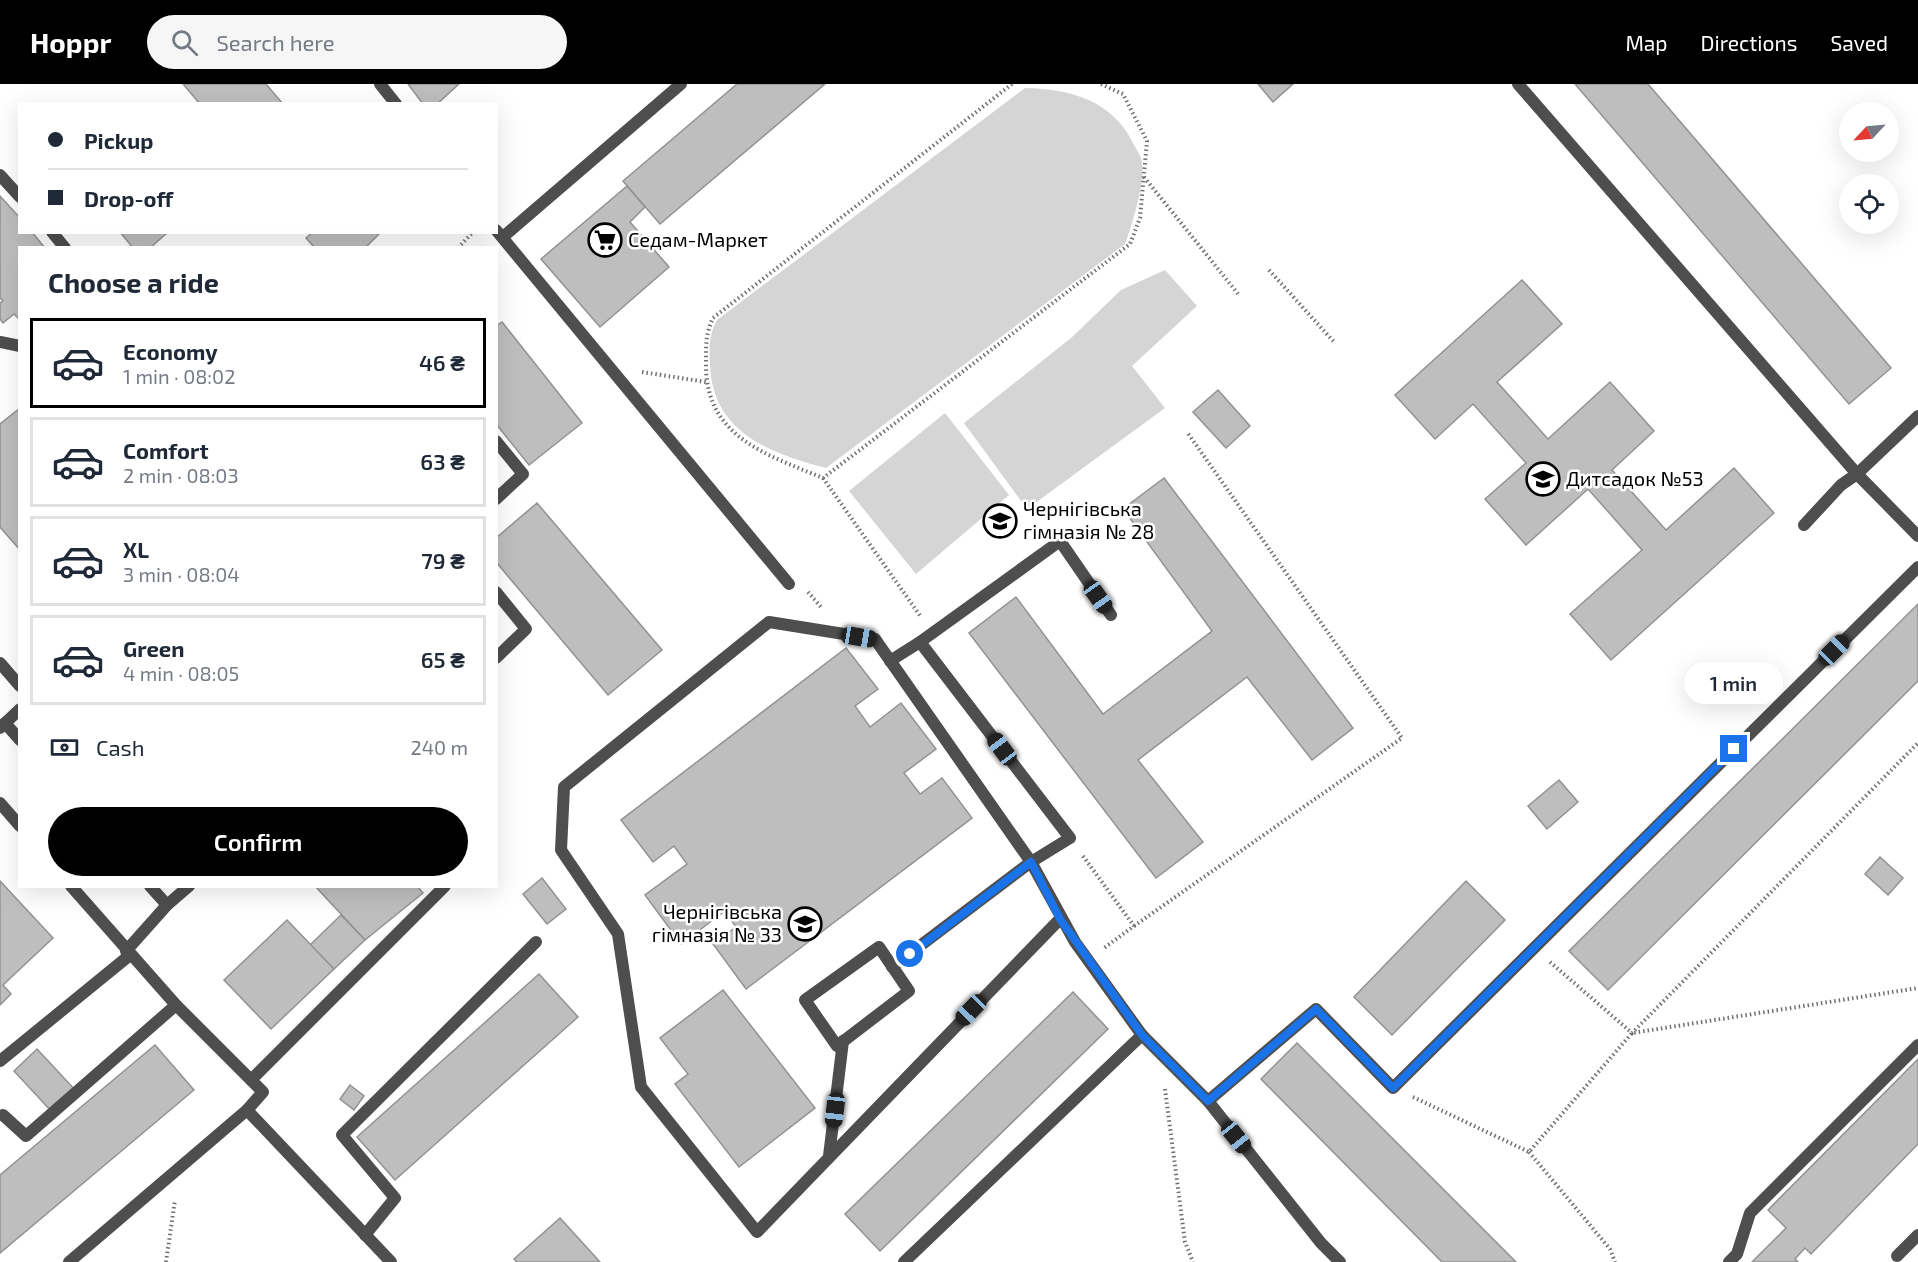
<!DOCTYPE html>
<html lang="en">
<head>
<meta charset="utf-8">
<style>
  :root { --surface:#fff; --page:#f6f6f7; --text:#1f2937; --muted:#747a83; --line:#e0e1e3; --accent:#000 }
  body { margin:0; font-family:"Exo 2",sans-serif; background:var(--page); color:var(--text); height:100vh; display:flex; flex-direction:column; font-size:22px; white-space:nowrap }
  * { box-sizing:border-box; margin:0 }
  p { font-size:20px; color:var(--muted) }
  .icon { flex:none; width:33px; height:33px; fill:none; stroke:currentColor; stroke-width:2; stroke-linecap:round; stroke-linejoin:round }
  .map { position:relative; flex:1; overflow:hidden }
  .side { position:absolute; left:18px; top:162px; width:480px; height:642px; display:flex; flex-direction:column; background:var(--surface); border-radius:0px; box-shadow:0 6px 24px #0002 }
  .side>* { flex:none }
  .guide { position:absolute; left:18px; top:18px; width:480px; height:132px; border-radius:0px; box-shadow:0 6px 24px #0002; display:grid; align-content:center; height:132px; padding:0 30px; background:var(--surface) }
  .needle { width:39px; rotate:244deg }
  .tools { position:absolute; left:1839px; top:18px; display:grid; gap:12px }
  .tools a { display:grid; place-items:center; width:60px; height:60px; border-radius:50%; background:var(--surface); box-shadow:0 6px 24px #0002; font-size:30px }
  .end { position:absolute; width:27px; height:27px; margin:-14px; border:8px solid #1a73e8; background:#fff; box-shadow:0 0 0 3px #fff }
  .from { border-radius:50% }
  .bubble { position:absolute; height:42px; border-radius:21px; background:var(--surface); box-shadow:0 6px 24px #0002; font-size:20px; font-weight:600; line-height:42px; text-align:center }
  .car { position:absolute; width:18px; height:36px; margin:-18px -9px; border-radius:8px; box-shadow:0 0 4px 2px #0007; background:linear-gradient(#222 24%,#8ab4d8 0 40%,#222 0 76%,#8ab4d8 0 86%,#222 0) }
  .guide b { display:flex; align-items:center; gap:21px; height:57px; font-size:22px }
  .guide b+b { border-top:2px solid var(--line) }
  .guide i { width:15px; height:15px; background:var(--text) }
  ul { padding:0; list-style:none }
  li { display:flex; align-items:center; gap:18px; height:90px; margin:0 12px 9px; padding:0 18px; border:3px solid var(--line); border-radius:0px }
  li div { flex:1 }
  li b { display:block; font-size:22px }
  li em { font-style:normal; font-weight:600 }
  li.current { border-color:var(--accent) }
  li>.icon { width:54px; height:54px; stroke-width:1.5 }
  h2 { padding:0 30px; font-size:27px; line-height:72px }
  .pay { display:flex; align-items:center; gap:15px; height:66px; padding:0 30px; font-size:22px }
  .pay p { margin-inline-start:auto }
  .cta { display:flex; gap:12px; margin-top:auto; padding:12px 30px }
  .cta a { flex:1; height:69px; border-radius:36px; background:var(--accent); color:#fff; font-size:24px; font-weight:600; line-height:69px; text-align:center }
  header { display:flex; align-items:center; gap:36px; box-sizing:border-box; height:84px; padding:0 30px; background:var(--accent); color:#fff }
  header strong { font-size:28px }
  nav { display:flex; gap:33px; margin-inline-start:auto; font-size:21px }
  .search { width:420px; height:54px; background:var(--page); display:flex; align-items:center; gap:15px; box-sizing:border-box; padding:0 21px; border-radius:33px; color:var(--muted); font-size:22px }
  .map>svg:first-child { display:block }
  .green { fill:#d5d5d5 }
  .building { fill:#bebebe; stroke:#929292; stroke-width:1.5 }
  .lines { fill:none; stroke-linecap:round; stroke-linejoin:round }
  .path { stroke:#707070; stroke-width:4; stroke-dasharray:1.5 3; stroke-linecap:butt }
  .service { stroke:#4e4e4e; stroke-width:12 }
  .route { stroke:#1a73e8; stroke-width:8 }
  .labels { text-anchor:middle; stroke-width:5; stroke-linejoin:round; paint-order:stroke }
  .poi-label { font-size:20px; fill:#000; stroke:#fff; text-anchor:start }
</style>
</head>
<body>
<header>
<strong>Hoppr</strong>
<div class="search"><svg class="icon" aria-label="search" viewBox="0 0 24 24"><circle cx="10" cy="10" r="6"/><path d="M15 15l6 6"/></svg>Search here</div>
<nav><a>Map</a><a>Directions</a><a>Saved</a></nav>
</header>
<div class="map">
<svg width="1918" height="1178" viewBox="0 0 1918 1178">
  <rect width="100%" height="100%" fill="#fff"/>
  <!-- green -->
  <g class="green">
    <path d="M1025,4C1070,5 1112,16 1133,59C1136,65 1142,73 1142,79C1145,100 1132,141 1125,160L826,384C769,369 712,348 710,280C709,263 709,251 717,236Z"/>
    <path d="M1165,186L1197,222L1132,282L1165,324L1027,425L964,339L1071,254L1121,206Z"/>
    <path d="M945,329L1009,411L916,490L849,407Z"/>
  </g>
  <!-- building -->
  <g class="building">
    <path d="M183,0H266L283,20H200Z"/>
    <path d="M408,0H459L437,20H423Z"/>
    <path d="M737,0H825L660,140L623,97Z"/>
    <path d="M1258,0H1293L1273,18Z"/>
    <path d="M1575,0H1648L1891,284L1849,320Z"/>
    <path d="M627,102L645,123L630,138L669,183L600,243L541,175Z"/>
    <path d="M0,112L20,134V148H32L45,164H20V236L14,230L3,239L0,235V219L3,217L0,214Z"/>
    <path d="M120,148H168L150,164H133Z"/>
    <path d="M313,148H381L365,164H315L306,154Z"/>
    <path d="M1522,196L1562,240L1497,298L1548,355L1610,298L1654,347L1612,386L1666,446L1734,384L1774,429L1611,576L1570,530L1642,466L1588,405L1526,461L1485,415L1526,379L1473,320L1435,355L1395,311Z"/>
    <path d="M502,238L582,339L529,381L496,340V242Z"/>
    <path d="M1218,306L1250,342L1226,364L1193,328Z"/>
    <path d="M20,324V466L0,443V340Z"/>
    <path d="M1164,394L1353,644L1312,676L1247,593L1138,676L1203,758L1156,794L969,549L1016,513L1103,630L1212,547L1123,425Z"/>
    <path d="M537,419L662,566L608,611L496,478V454Z"/>
    <path d="M1918,520V597L1608,906L1569,867Z"/>
    <path d="M846,564L878,605L855,622L870,643L901,619L936,665L904,689L920,710L942,694L972,734L746,905L713,860L736,843L725,827L681,860L645,811L687,780L674,762L653,778L621,736Z"/>
    <path d="M1559,696L1578,718L1547,745L1528,722Z"/>
    <path d="M1880,773L1903,794L1888,811L1865,790Z"/>
    <path d="M542,794L566,825L547,840L523,810Z"/>
    <path d="M0,797L53,854L3,901L11,910L0,921Z"/>
    <path d="M1466,797L1505,836L1392,951L1354,913Z"/>
    <path d="M315,802H417L423,809L365,856Z"/>
    <path d="M341,831L365,856L334,885L310,861Z"/>
    <path d="M287,836L334,885L271,945L224,896Z"/>
    <path d="M539,890L578,933L395,1096L357,1053Z"/>
    <path d="M723,906L815,1024L739,1083L675,1000L688,990L660,954Z"/>
    <path d="M1073,908L1108,945L880,1167L845,1130Z"/>
    <path d="M1297,959L1516,1178H1442L1261,995Z"/>
    <path d="M155,961L194,1006L0,1169V1091Z"/>
    <path d="M37,965L76,1007L52,1028L14,987Z"/>
    <path d="M1918,975V1060L1811,1170L1805,1164L1795,1175L1798,1178H1752L1786,1144L1768,1126Z"/>
    <path d="M350,1001L364,1012L354,1026L340,1015Z"/>
    <path d="M560,1134L600,1178H517L514,1175Z"/>
  </g>
  <g class="lines">
    <!-- path -->
    <g class="path">
      <path d="M1012,0L713,234C705,251 706,264 706,283C707,354 768,371 823,394L1130,160L1140,134L1147,57L1123,10L1101,0"/>
      <path d="M1144,93L1239,211"/>
      <path d="M458,164L473,148"/>
      <path d="M1269,186L1335,259"/>
      <path d="M642,288L706,298"/>
      <path d="M823,394L921,533"/>
      <path d="M808,508L821,523"/>
      <path d="M1083,772L1134,842L1104,864"/>
      <path d="M1134,842L1402,654L1187,348"/>
      <path d="M1550,878L1632,949L1918,659"/>
      <path d="M1165,1005L1185,1158L1193,1178"/>
      <path d="M1413,1013L1529,1068L1632,949L1918,904"/>
      <path d="M1529,1068L1610,1165L1615,1178"/>
      <path d="M166,1178L175,1116"/>
    </g>
    <!-- service -->
    <g class="service">
      <path d="M380,0L396,20"/>
      <path d="M1518,0L1857,390L1841,401L1804,441"/>
      <path d="M0,91L20,113"/>
      <path d="M496,146L789,500"/>
      <path d="M52,148L65,164"/>
      <path d="M503,153L681,0"/>
      <path d="M0,258L20,262"/>
      <path d="M1918,332L1857,390L1918,452"/>
      <path d="M496,357L523,390L496,415"/>
      <path d="M496,508L526,545L496,574"/>
      <path d="M890,577L920,558"/>
      <path d="M0,579L20,602"/>
      <path d="M5,639L20,656"/>
      <path d="M0,644L20,625"/>
      <path d="M0,719L20,742"/>
      <path d="M150,802L167,821"/>
      <path d="M1060,835L757,1148L641,1003L618,850L561,766L564,703L769,538L875,555L1031,778L1075,858L1142,951L1208,1017L1321,1159L1340,1178"/>
      <path d="M879,863L909,907L837,962L805,916Z"/>
      <path d="M126,867L167,821L189,802"/>
      <path d="M892,883L1031,778L1070,754L920,558L1060,457L1111,531"/>
      <path d="M0,977L130,871"/>
      <path d="M251,996L445,802"/>
      <path d="M1208,1017L1316,925L1393,1004L1918,483"/>
      <path d="M247,1026L391,1178"/>
      <path d="M3,1031L26,1052L176,921"/>
      <path d="M829,1072L843,957"/>
      <path d="M365,1151L395,1114L342,1051L536,858"/>
      <path d="M1897,1172L1918,1151"/>
      <path d="M69,1178L247,1026L263,1008L176,921L71,802"/>
      <path d="M904,1178L1142,951"/>
      <path d="M1729,1178L1737,1170L1750,1129L1918,961"/>
    </g>
  </g>
  <g class="lines">
    <!-- route -->
    <path class="route" d="M910,870L1031,778L1060,835L1142,951L1208,1017L1316,925L1393,1004L1734,665"/>
  </g>
  <!-- icons -->
  <defs>
    <g id="supermarket-ring" transform="scale(1.725)"><circle r="9.5" fill="#fff" stroke="#000" stroke-width="1.5"/><path d="M-6-5.5h2.5l.6 2H6L4.5 2H-2.5L-4.4-4H-6ZM-1.5 3.2a1.3 1.3 0 1 0 .1 0ZM3 3.2a1.3 1.3 0 1 0 .1 0Z" fill="#000"/></g>
    <g id="school-ring" transform="scale(1.725)"><circle r="9.5" fill="#fff" stroke="#000" stroke-width="1.5"/><path d="M0-5L7-2L0 1L-7-2ZM-4 1L0 2.5L4 1V4Q0 6-4 4Z" fill="#000"/></g>
  </defs>
  <g fill-rule="evenodd">
    <use href="#supermarket-ring" x="605" y="156"/>
    <use href="#school-ring" x="1543" y="395"/>
    <use href="#school-ring" x="1000" y="437"/>
    <use href="#school-ring" x="805" y="840"/>
  </g>
  <g class="labels">
    <!-- poi labels -->
    <g class="poi-label">
      <text x="628" y="163">Седам-Маркет</text>
      <text x="1566" y="402">Дитсадок №53</text>
      <text x="1023" y="432">Чернігівська<tspan x="1023" dy="23">гімназія № 28</tspan></text>
      <text x="782" y="835" text-anchor="end">Чернігівська<tspan x="782" dy="23">гімназія № 33</tspan></text>
    </g>
  </g>
</svg>
<div class="tools">
<a><svg class="needle" viewBox="-14 -14 28 28"><path d="M0-13l5 13h-10z" fill="#e53935"/><path d="M0 13l5-13h-10z" fill="#747a83"/></svg></a>
<a><svg class="icon" aria-label="locate" viewBox="0 0 24 24"><circle cx="12" cy="12" r="6"/><path d="M12 2v4M12 18v4M2 12h4M18 12h4"/></svg></a>
</div>
<i class="end from" style="left:910px;top:870px"></i>
<i class="end" style="left:1734px;top:665px"></i>
<div class="bubble" style="left:1684px;top:578px;width:99px">1 min</div>
<i class="car" style="left:1098px;top:513px;rotate:145deg"></i>
<i class="car" style="left:859px;top:553px;rotate:99deg"></i>
<i class="car" style="left:1834px;top:566px;rotate:45deg"></i>
<i class="car" style="left:1002px;top:665px;rotate:323deg"></i>
<i class="car" style="left:971px;top:926px;rotate:224deg"></i>
<i class="car" style="left:835px;top:1026px;rotate:187deg"></i>
<i class="car" style="left:1236px;top:1053px;rotate:141deg"></i>
<div class="guide">
<b><i class="from"></i>Pickup</b>
<b><i></i>Drop-off</b>
</div>
<section class="side">
<h2>Choose a ride</h2>
<ul>
<li class="current"><svg class="icon" aria-label="car" viewBox="0 0 24 24"><path d="M5 17H2v-5l4-1 3-4h7l3 4 3 1v5h-3M9 17h6M6 11h13"/><circle cx="7" cy="17" r="2"/><circle cx="17" cy="17" r="2"/></svg><div><b>Economy</b><p>1 min · 08:02</p></div><em>46 ₴</em></li>
<li><svg class="icon" aria-label="car" viewBox="0 0 24 24"><path d="M5 17H2v-5l4-1 3-4h7l3 4 3 1v5h-3M9 17h6M6 11h13"/><circle cx="7" cy="17" r="2"/><circle cx="17" cy="17" r="2"/></svg><div><b>Comfort</b><p>2 min · 08:03</p></div><em>63 ₴</em></li>
<li><svg class="icon" aria-label="car" viewBox="0 0 24 24"><path d="M5 17H2v-5l4-1 3-4h7l3 4 3 1v5h-3M9 17h6M6 11h13"/><circle cx="7" cy="17" r="2"/><circle cx="17" cy="17" r="2"/></svg><div><b>XL</b><p>3 min · 08:04</p></div><em>79 ₴</em></li>
<li><svg class="icon" aria-label="car" viewBox="0 0 24 24"><path d="M5 17H2v-5l4-1 3-4h7l3 4 3 1v5h-3M9 17h6M6 11h13"/><circle cx="7" cy="17" r="2"/><circle cx="17" cy="17" r="2"/></svg><div><b>Green</b><p>4 min · 08:05</p></div><em>65 ₴</em></li>
</ul>
<div class="pay"><svg class="icon" aria-label="cash" viewBox="0 0 24 24"><path d="M3 7h18v10H3z"/><circle cx="12" cy="12" r="2"/></svg>Cash<p>240 m</p></div>
<div class="cta"><a>Confirm</a></div>
</section>
</div>
</body>
</html>
